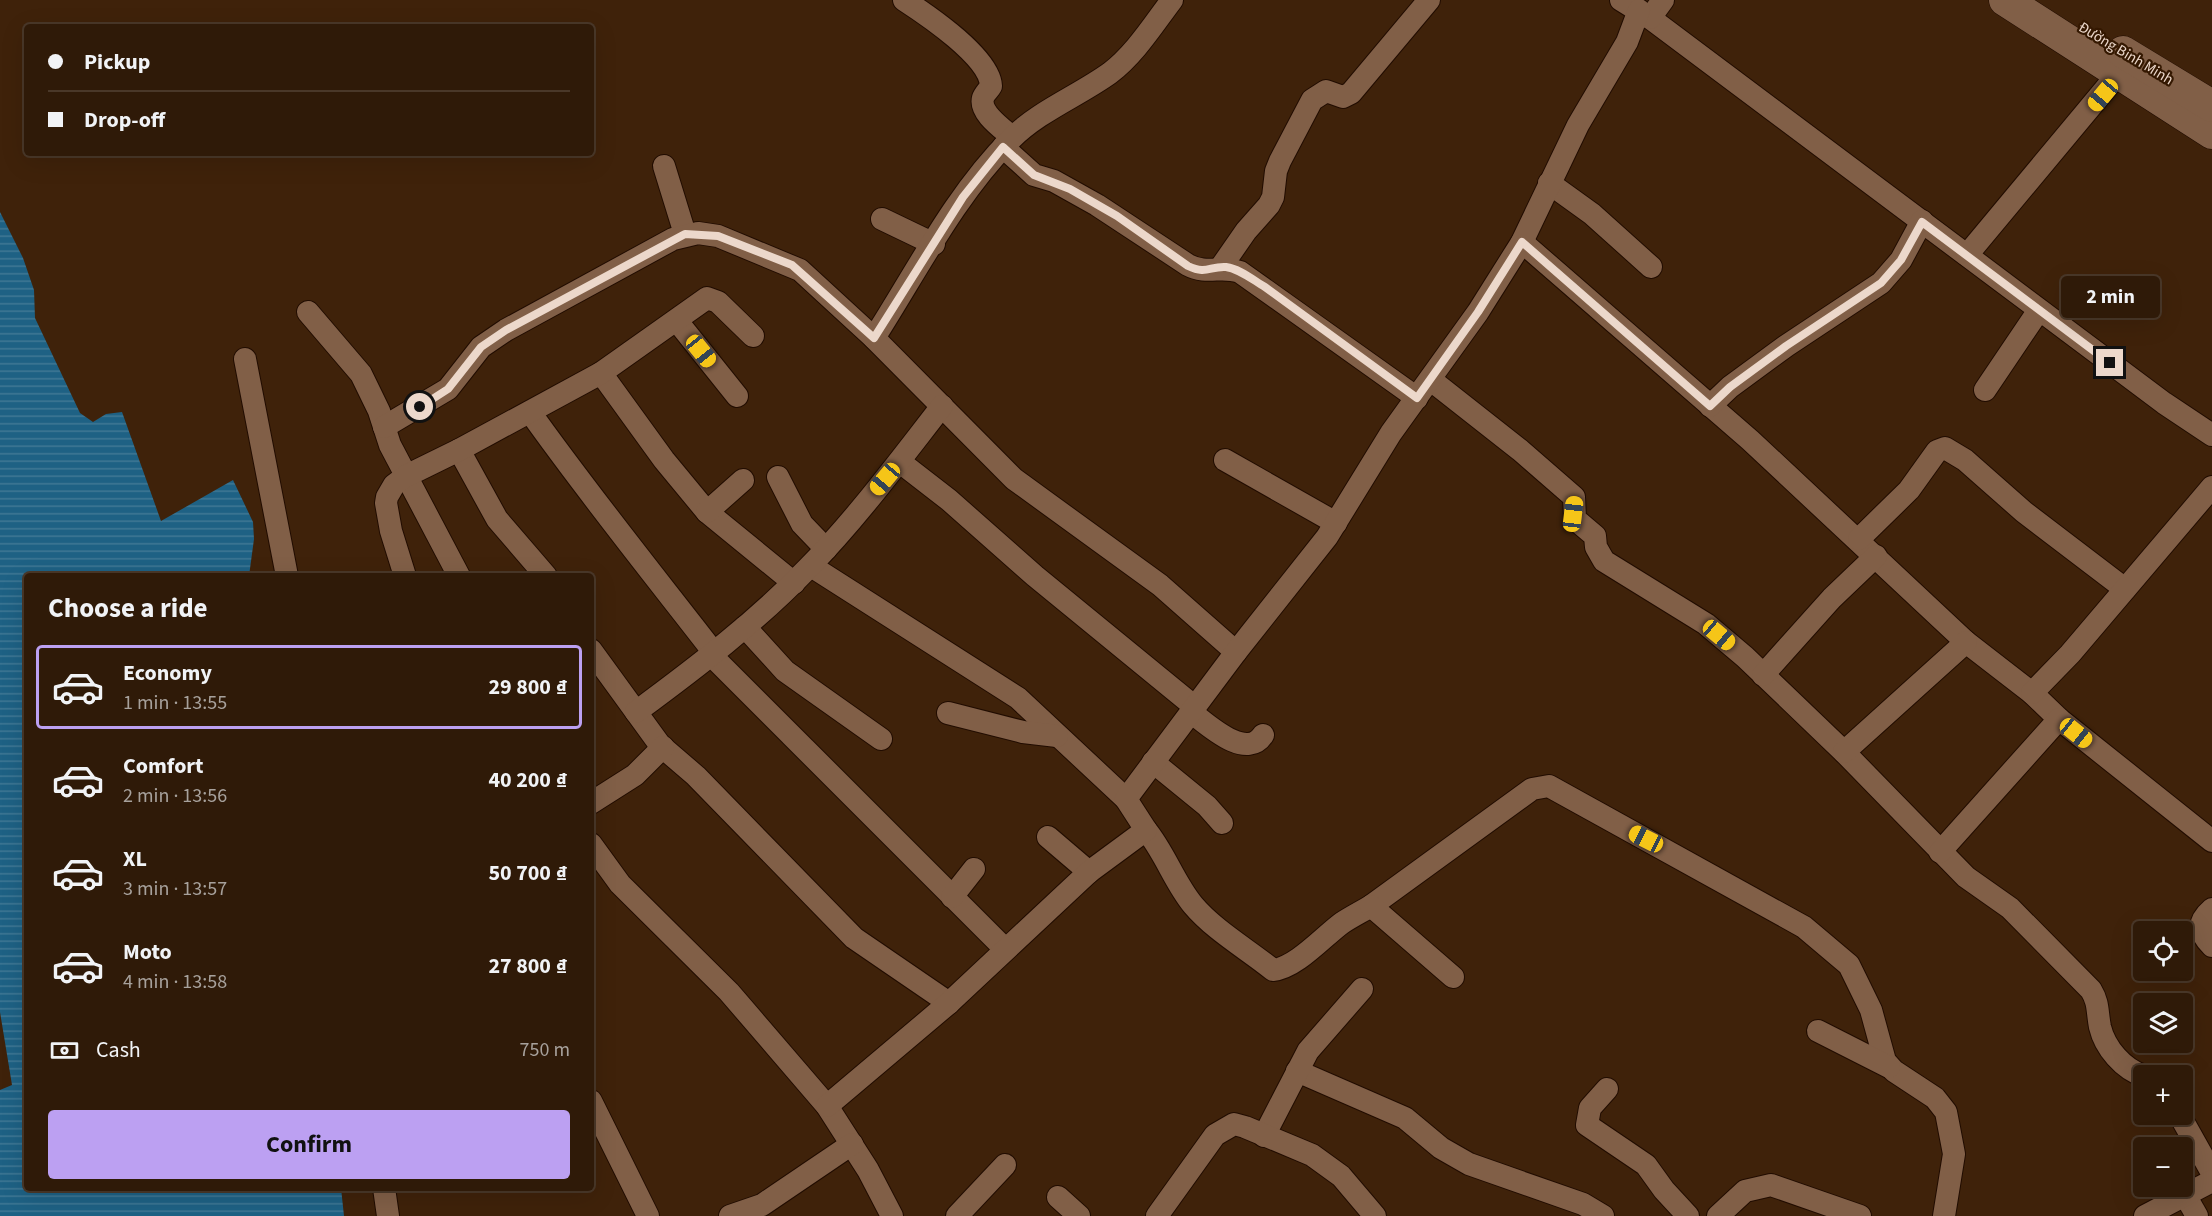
<!DOCTYPE html>
<html lang="en">
<head>
<meta charset="utf-8">
<style>
  :root { --surface:#2f1a08; --page:#372312; --text:#f1f3f6; --muted:#a7a19c; --line:#4a3829; --accent:#bca0f2 }
  body { margin:0; font-family:"Source Sans 3",sans-serif; background:var(--page); color:var(--text); height:100vh; display:flex; flex-direction:column; font-size:22px; white-space:nowrap }
  * { box-sizing:border-box; margin:0 }
  p { font-size:20px; color:var(--muted) }
  .icon { flex:none; width:33px; height:33px; fill:none; stroke:currentColor; stroke-width:2; stroke-linecap:round; stroke-linejoin:round }
  .map { position:relative; flex:1; overflow:hidden }
  .panel { position:absolute; left:24px; top:573px; width:570px; height:618px; display:flex; flex-direction:column; background:var(--surface); border-radius:6px; box-shadow:0 6px 24px #0002,0 0 0 2px var(--line) }
  .panel>* { flex:none }
  .top-card { position:absolute; left:24px; top:24px; width:570px; height:132px; border-radius:6px; box-shadow:0 6px 24px #0002,0 0 0 2px var(--line); display:grid; align-content:center; height:132px; padding:0 24px; background:var(--surface) }
  .controls { position:absolute; left:2133px; top:921px; display:grid; gap:12px }
  .controls a { display:grid; place-items:center; width:60px; height:60px; border-radius:6px; background:var(--surface); box-shadow:0 6px 24px #0002,0 0 0 2px var(--line); font-size:30px }
  .end { position:absolute; width:27px; height:27px; margin:-14px; border:8px solid #ecd8cb; background:#111; box-shadow:0 0 0 3px #111 }
  .from { border-radius:50% }
  .bubble { position:absolute; height:42px; border-radius:6px; background:var(--surface); box-shadow:0 6px 24px #0002,0 0 0 2px var(--line); font-size:20px; font-weight:700; line-height:42px; text-align:center }
  .car { position:absolute; width:18px; height:36px; margin:-18px -9px; border-radius:8px; box-shadow:0 0 4px 2px #0007; background:linear-gradient(#f5c518 24%,#345 0 40%,#f5c518 0 76%,#345 0 86%,#f5c518 0) }
  .top-card b { display:flex; align-items:center; gap:21px; height:57px; font-size:22px }
  .top-card b+b { border-top:2px solid var(--line) }
  .top-card i { width:15px; height:15px; background:var(--text) }
  ul { padding:0; list-style:none }
  li { display:flex; align-items:center; gap:18px; height:84px; margin:0 12px 9px; padding:0 12px; border:3px solid transparent; border-radius:6px }
  li div { flex:1 }
  li b { display:block; font-size:22px }
  li em { font-style:normal; font-weight:700 }
  li.active { border-color:var(--accent) }
  li>.icon { width:54px; height:54px; stroke-width:1.5 }
  h2 { padding:0 24px; font-size:27px; line-height:72px }
  .pay { display:flex; align-items:center; gap:15px; height:66px; padding:0 24px; font-size:22px }
  .pay p { margin-inline-start:auto }
  .cta { display:flex; gap:12px; margin-top:auto; padding:12px 24px }
  .cta a { flex:1; height:69px; border-radius:6px; background:var(--accent); color:#111; font-size:24px; font-weight:700; line-height:69px; text-align:center }
  .map>svg:first-child { display:block }
  .water { fill:url(#water-rules) }
  .lines { fill:none; stroke-linecap:round; stroke-linejoin:round }
  .street-casing { stroke:#210c00; stroke-width:24 }
  .secondary-casing { stroke:#210c00; stroke-width:33 }
  .street { stroke:#815f47; stroke-width:22 }
  .secondary { stroke:#815f47; stroke-width:32 }
  .route { stroke:#ecd8cb; stroke-width:8 }
  .labels { text-anchor:middle; stroke-width:4.5; stroke-linejoin:round; paint-order:stroke }
  .street-label { font-size:15px; fill:#ecd8cb; stroke:#341801 }
</style>
</head>
<body>
<div class="map">
<svg width="2212" height="1216" viewBox="0 0 2212 1216">
  <defs>
    <pattern id="water-rules" width="6" height="5" patternUnits="userSpaceOnUse" patternTransform="scale(1.5)"><rect width="6" height="5" fill="#1e6184"/><path d="M0 2.5h6" fill="none" stroke="#3f7794"/></pattern>
  </defs>
  <rect width="100%" height="100%" fill="#3f220a"/>
  <!-- water -->
  <path class="water" d="M0,212L23,258L34,290L35,318L80,413L93,422L106,414L122,412L161,521L233,480L253,522L254,539L249,576H27V1188H341L344,1216H0V1090L12,1085L0,1012Z"/>
  <g class="lines">
    <!-- street casing -->
    <g class="street-casing">
      <g id="street">
        <path d="M904,0C927,15 990,57 991,86C989,90 984,94 983,98C979,113 1003,129 1012,137"/>
        <path d="M1621,0L1650,18L2164,403L2212,435"/>
        <path d="M1650,18L1663,0"/>
        <path d="M1003,147L1034,175L1054,181L1097,205L1188,265C1207,275 1222,265 1240,272L1417,398"/>
        <path d="M664,166L685,234"/>
        <path d="M1549,183L1592,214L1651,267"/>
        <path d="M882,219L934,244"/>
        <path d="M1522,242L1750,440L1966,642L2032,693L2059,719L2212,841"/>
        <path d="M1967,255L2127,63"/>
        <path d="M1221,267L1246,231L1269,205L1273,197L1276,171L1280,161L1312,100L1326,91L1343,97L1351,93L1429,0"/>
        <path d="M308,312L361,374L379,411L390,445L459,576"/>
        <path d="M677,321L737,396"/>
        <path d="M874,338C917,271 955,195 1011,139C1039,111 1078,96 1110,73C1135,54 1153,25 1172,0"/>
        <path d="M245,359L287,576"/>
        <path d="M601,373L664,460L707,512L794,583"/>
        <path d="M1431,380L1520,450L1574,497L1575,519L1595,536L1596,547L1604,561L1706,624L1745,657L1844,752L1966,877L2010,908L2091,990C2099,1003 2097,1012 2100,1027C2105,1048 2123,1069 2144,1076"/>
        <path d="M1985,390L2039,310"/>
        <path d="M1710,406L1730,387L1786,346L1881,283L1901,260L1922,221"/>
        <path d="M530,412C589,495 653,574 715,654"/>
        <path d="M384,427L448,389L481,347L506,330L673,239L698,233L718,236L800,270L874,338L1014,479L1160,585L1236,652"/>
        <path d="M459,450L497,519L546,576"/>
        <path d="M1225,460L1336,523"/>
        <path d="M900,462L949,500L1035,576L1195,707"/>
        <path d="M778,477L802,524L826,549"/>
        <path d="M707,512L743,480"/>
        <path d="M1859,539L1909,490L1937,451L1945,448L1965,460L2024,512L2125,589"/>
        <path d="M811,566L1018,698L1126,799"/>
        <path d="M405,576L391,531L386,503L387,497L394,485L406,476L459,450L601,373L707,298L718,302L753,336"/>
        <path d="M745,627L785,671L881,739"/>
        <path d="M591,650L660,745L696,776L854,938L949,1003"/>
        <path d="M712,656L1005,949"/>
        <path d="M1763,675L1832,598L1876,556"/>
        <path d="M2032,693L2070,654L2212,487"/>
        <path d="M636,712C697,667 756,622 808,568C857,518 899,461 942,406"/>
        <path d="M1191,712C1207,724 1246,761 1263,735"/>
        <path d="M948,713L1023,732L1057,736"/>
        <path d="M1844,752L1966,642"/>
        <path d="M1153,762L1207,806L1222,823"/>
        <path d="M591,803L635,775L663,747"/>
        <path d="M1146,830C1165,853 1174,882 1193,905C1214,930 1247,949 1273,970C1296,968 1324,936 1342,923C1351,917 1361,912 1371,906L1532,789L1549,786L1804,927L1849,965L1871,1010L1885,1061L1894,1071L1935,1098L1946,1112L1954,1154L1944,1216"/>
        <path d="M1048,837L1089,872"/>
        <path d="M591,844L620,884L729,992L827,1106L868,1170L892,1216"/>
        <path d="M1940,852L2059,719"/>
        <path d="M952,897L974,869"/>
        <path d="M1371,906L1453,977"/>
        <path d="M2212,909C2197,922 2198,932 2212,946"/>
        <path d="M1818,1031L1889,1067"/>
        <path d="M1297,1071L1405,1118L1441,1148L1469,1164L1583,1204L1603,1216"/>
        <path d="M1607,1089L1590,1108L1587,1125L1646,1165L1664,1190L1688,1216"/>
        <path d="M591,1101L648,1216"/>
        <path d="M827,1106L949,1003L1089,872L1146,830L1126,799L1236,652L1327,537L1391,433L1478,312L1522,242L1578,125L1627,42L1639,10"/>
        <path d="M2179,1114L2212,1173"/>
        <path d="M1264,1136L1308,1051L1362,989"/>
        <path d="M384,1188L388,1216"/>
        <path d="M2185,1195L2197,1216"/>
        <path d="M1058,1197L1079,1216"/>
        <path d="M730,1216L762,1205L852,1144"/>
        <path d="M957,1216L1005,1165"/>
        <path d="M1157,1216L1215,1135L1234,1124L1245,1127L1312,1155L1341,1176L1375,1216"/>
        <path d="M1718,1216L1745,1191L1771,1185L1860,1216"/>
        <path d="M2145,1216L2212,1181"/>
      </g>
    </g>
    <!-- secondary casing -->
    <g class="secondary-casing">
      <g id="secondary">
        <path d="M2005,0L2212,133"/>
        <path d="M2123,52L2212,106"/>
      </g>
    </g>
    <!-- street -->
    <use href="#street" class="street"/>
    <!-- secondary -->
    <use href="#secondary" class="secondary"/>
  </g>
  <g class="lines">
    <!-- route -->
    <path class="route" d="M420,407L448,389L481,347L506,330L685,234L718,236L792,265L874,338L963,197L1003,147L1034,175L1070,189L1117,216L1188,266C1207,275 1209,266 1226,267C1240,269 1253,280 1265,287L1417,398L1478,312L1522,242L1710,406L1730,387L1786,346L1881,283L1901,260L1922,222L2110,363"/>
  </g>
  <g class="labels">
    <!-- street labels -->
    <g class="street-label">
      <text transform="translate(2126 53) rotate(31)" y="5">Đường Binh Minh</text>
    </g>
  </g>
</svg>
<div class="controls">
<a><svg class="icon" aria-label="locate" viewBox="0 0 24 24"><circle cx="12" cy="12" r="6"/><path d="M12 2v4M12 18v4M2 12h4M18 12h4"/></svg></a>
<a><svg class="icon" aria-label="layers" viewBox="0 0 24 24"><path d="M12 4l9 5-9 5-9-5zM3 14l9 5 9-5"/></svg></a>
<a>+</a>
<a>−</a>
</div>
<i class="end from" style="left:420px;top:407px"></i>
<i class="end" style="left:2110px;top:363px"></i>
<div class="bubble" style="left:2061px;top:276px;width:99px">2 min</div>
<i class="car" style="left:2103px;top:95px;rotate:220deg"></i>
<i class="car" style="left:701px;top:351px;rotate:141deg"></i>
<i class="car" style="left:885px;top:479px;rotate:220deg"></i>
<i class="car" style="left:1573px;top:514px;rotate:7deg"></i>
<i class="car" style="left:1719px;top:635px;rotate:130deg"></i>
<i class="car" style="left:2076px;top:733px;rotate:129deg"></i>
<i class="car" style="left:1646px;top:839px;rotate:297deg"></i>
<div class="top-card">
<b><i class="from"></i>Pickup</b>
<b><i></i>Drop-off</b>
</div>
<section class="panel">
<h2>Choose a ride</h2>
<ul>
<li class="active"><svg class="icon" aria-label="car" viewBox="0 0 24 24"><path d="M5 17H2v-5l4-1 3-4h7l3 4 3 1v5h-3M9 17h6M6 11h13"/><circle cx="7" cy="17" r="2"/><circle cx="17" cy="17" r="2"/></svg><div><b>Economy</b><p>1 min · 13:55</p></div><em>29 800 ₫</em></li>
<li><svg class="icon" aria-label="car" viewBox="0 0 24 24"><path d="M5 17H2v-5l4-1 3-4h7l3 4 3 1v5h-3M9 17h6M6 11h13"/><circle cx="7" cy="17" r="2"/><circle cx="17" cy="17" r="2"/></svg><div><b>Comfort</b><p>2 min · 13:56</p></div><em>40 200 ₫</em></li>
<li><svg class="icon" aria-label="car" viewBox="0 0 24 24"><path d="M5 17H2v-5l4-1 3-4h7l3 4 3 1v5h-3M9 17h6M6 11h13"/><circle cx="7" cy="17" r="2"/><circle cx="17" cy="17" r="2"/></svg><div><b>XL</b><p>3 min · 13:57</p></div><em>50 700 ₫</em></li>
<li><svg class="icon" aria-label="car" viewBox="0 0 24 24"><path d="M5 17H2v-5l4-1 3-4h7l3 4 3 1v5h-3M9 17h6M6 11h13"/><circle cx="7" cy="17" r="2"/><circle cx="17" cy="17" r="2"/></svg><div><b>Moto</b><p>4 min · 13:58</p></div><em>27 800 ₫</em></li>
</ul>
<div class="pay"><svg class="icon" aria-label="cash" viewBox="0 0 24 24"><path d="M3 7h18v10H3z"/><circle cx="12" cy="12" r="2"/></svg>Cash<p>750 m</p></div>
<div class="cta"><a>Confirm</a></div>
</section>
</div>
</body>
</html>
